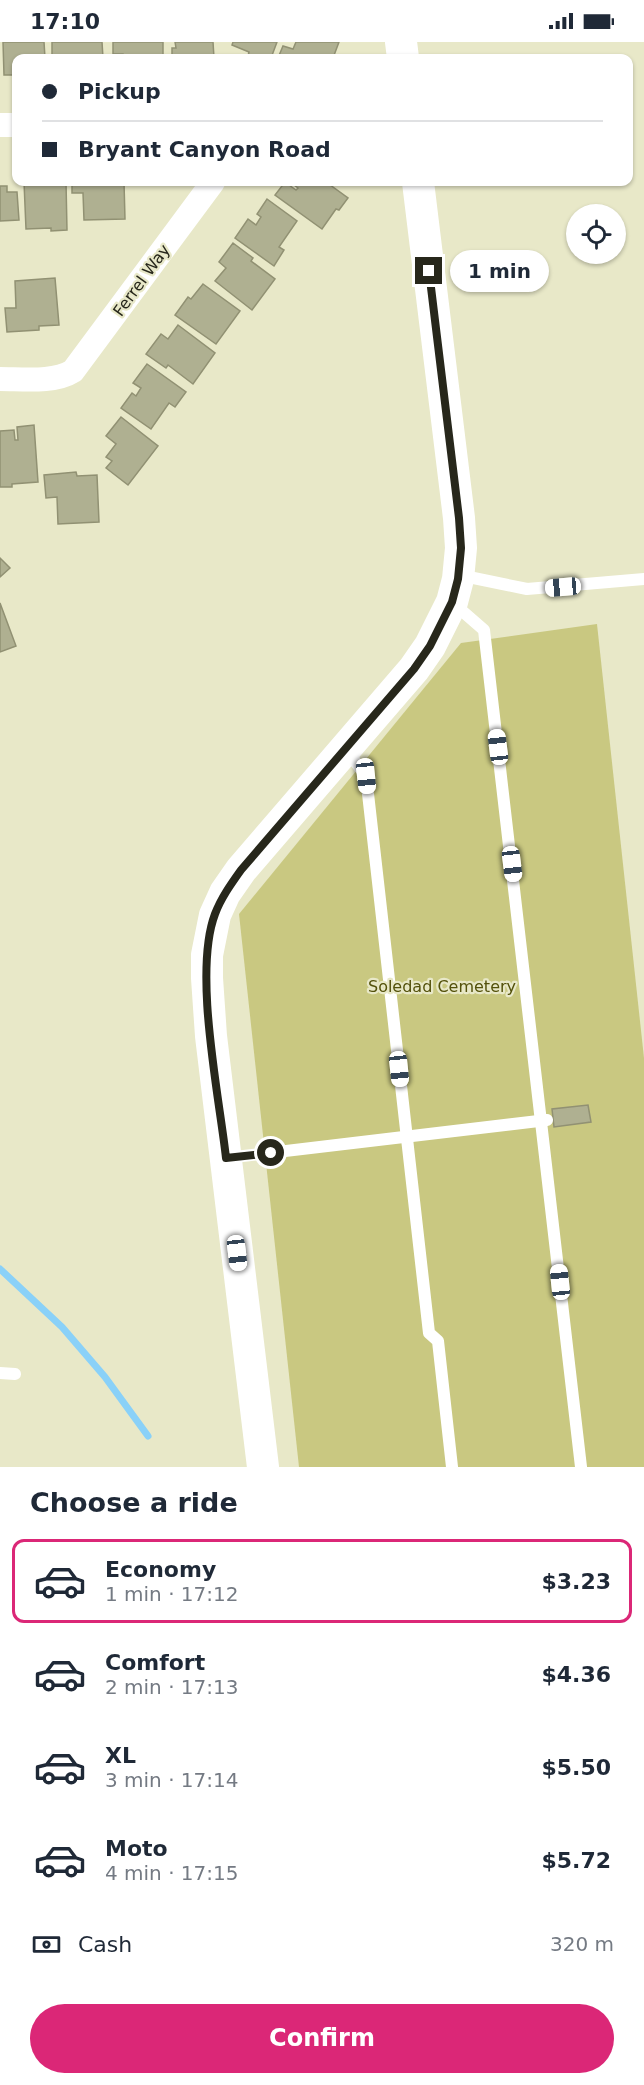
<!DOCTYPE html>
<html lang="en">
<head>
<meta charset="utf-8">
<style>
  :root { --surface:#fff; --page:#f2f2f3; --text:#1f2937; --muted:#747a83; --line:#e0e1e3; --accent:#db2777 }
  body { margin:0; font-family:"DejaVu Sans",sans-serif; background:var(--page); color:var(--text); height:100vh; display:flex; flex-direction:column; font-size:22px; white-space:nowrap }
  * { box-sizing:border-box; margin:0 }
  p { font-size:20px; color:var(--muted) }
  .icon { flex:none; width:33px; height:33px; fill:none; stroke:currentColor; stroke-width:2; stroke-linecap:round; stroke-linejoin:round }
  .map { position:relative; height:1425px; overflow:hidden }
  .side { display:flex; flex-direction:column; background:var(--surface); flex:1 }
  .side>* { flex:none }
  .banner { position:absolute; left:12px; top:12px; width:621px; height:132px; border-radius:12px; box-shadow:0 2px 4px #0004; display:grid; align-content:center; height:132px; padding:0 30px; background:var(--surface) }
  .tools { position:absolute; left:566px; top:162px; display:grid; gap:12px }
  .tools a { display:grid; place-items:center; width:60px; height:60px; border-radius:50%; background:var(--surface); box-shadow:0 2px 4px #0004; font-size:30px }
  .end { position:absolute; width:27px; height:27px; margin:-14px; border:8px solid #27271b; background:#fff; box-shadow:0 0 0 3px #fff }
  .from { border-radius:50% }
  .bubble { position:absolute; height:42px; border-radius:21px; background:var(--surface); box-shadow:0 2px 4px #0004; font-size:20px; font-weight:700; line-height:42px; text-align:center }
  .car { position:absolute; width:18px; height:36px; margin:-18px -9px; border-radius:8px; box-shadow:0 0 4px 2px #0007; background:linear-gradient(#fff 24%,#345 0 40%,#fff 0 76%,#345 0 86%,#fff 0) }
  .banner b { display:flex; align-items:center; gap:21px; height:57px; font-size:22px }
  .banner b+b { border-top:2px solid var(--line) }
  .banner i { width:15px; height:15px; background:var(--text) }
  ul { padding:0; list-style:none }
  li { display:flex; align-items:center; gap:18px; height:84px; margin:0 12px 9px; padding:0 18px; border:3px solid transparent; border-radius:12px }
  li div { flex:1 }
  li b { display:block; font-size:22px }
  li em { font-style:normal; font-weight:700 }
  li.selected { border-color:var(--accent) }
  li>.icon { width:54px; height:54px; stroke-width:1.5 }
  h2 { padding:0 30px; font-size:27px; line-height:72px }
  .pay { display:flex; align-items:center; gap:15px; height:66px; padding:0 30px; font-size:22px }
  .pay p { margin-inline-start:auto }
  .button { display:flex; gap:12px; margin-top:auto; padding:12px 30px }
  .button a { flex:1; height:69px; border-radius:36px; background:var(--accent); color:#fff; font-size:24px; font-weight:700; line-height:69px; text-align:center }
  .status { display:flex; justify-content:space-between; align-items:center; height:42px; padding:0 30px; background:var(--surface); direction:ltr }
  .status svg { height:16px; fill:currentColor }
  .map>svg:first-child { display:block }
  .green { fill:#c9c881 }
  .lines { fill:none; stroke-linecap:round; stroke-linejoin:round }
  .stream { stroke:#8ad1f8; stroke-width:7 }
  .building { fill:#afb091; stroke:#919173; stroke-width:1.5 }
  .service { stroke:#fff; stroke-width:12 }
  .minor { stroke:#fff; stroke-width:24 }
  .tertiary { stroke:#fff; stroke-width:32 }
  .route { stroke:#27271b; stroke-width:8 }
  .labels { text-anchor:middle; stroke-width:4.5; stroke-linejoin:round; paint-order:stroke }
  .street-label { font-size:16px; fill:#27271b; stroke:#e8e8c8 }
  .park-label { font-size:16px; fill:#53510b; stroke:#e8e8c8 }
</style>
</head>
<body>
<div class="status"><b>17:10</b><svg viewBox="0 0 49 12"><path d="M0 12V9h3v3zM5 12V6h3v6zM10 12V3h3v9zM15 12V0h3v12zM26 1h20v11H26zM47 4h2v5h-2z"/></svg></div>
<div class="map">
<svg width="644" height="1425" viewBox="0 0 644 1425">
  <rect width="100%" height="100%" fill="#e8e8c8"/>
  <!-- green -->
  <path class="green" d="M597,582L644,1016V1425H299L239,872L461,601Z"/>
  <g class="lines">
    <!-- stream -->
    <path class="stream" d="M0,1227L62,1285L105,1335L148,1394"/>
  </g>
  <!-- building -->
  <g class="building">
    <path d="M3,0H44L45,16H16V33H4Z"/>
    <path d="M52,0H102L103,16H52Z"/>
    <path d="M113,0H163V16H123V12H113Z"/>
    <path d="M175,0H213L214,16H172V6H176Z"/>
    <path d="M233,0H277L271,16H254L248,14L249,10L232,3Z"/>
    <path d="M296,0H339L333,16H278L283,4L293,7Z"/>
    <path d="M24,140H41V143H44V140H66L67,188L51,189V186L26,187Z"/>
    <path d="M72,140H124L125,177L84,178L83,151H72Z"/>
    <path d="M285,140L296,148L298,146L290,140H326L348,156L339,168L336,167L322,187L275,153Z"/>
    <path d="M0,144H7V150H17L19,178L0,179Z"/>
    <path d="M267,157L297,179L279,205L284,208L274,224L235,196L248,177L256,183L261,175L257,172Z"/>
    <path d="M233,201L253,216L251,219L275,237L252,268L215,239L226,226L219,220Z"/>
    <path d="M55,236L59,283L39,284V288L7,290L5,266H16L15,239Z"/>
    <path d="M203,242L240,269L216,302L175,273L188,255L191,257Z"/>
    <path d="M178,283L215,311L193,342L168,323L166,326L146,312L161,292L168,297Z"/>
    <path d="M147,322L186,350L175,365L169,361L151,387L121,366L132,351L136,354L141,346L133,341Z"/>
    <path d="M121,375L158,404L128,443L106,426L112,419L106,415L116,402L106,394Z"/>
    <path d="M34,383L38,440L12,442V445H0V389L14,388L15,398H18L17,385Z"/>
    <path d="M76,430L77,434L97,433L99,480L58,482L57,455L46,456L44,433Z"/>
    <path d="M0,516L10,526L0,535Z"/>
    <path d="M0,561L16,604L0,610Z"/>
    <path d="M588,1063L591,1080L554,1085L552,1067Z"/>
  </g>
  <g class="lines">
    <!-- service -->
    <g class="service">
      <path d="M459,533L527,547L644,537"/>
      <path d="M453,561L484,588L581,1425"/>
      <path d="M345,706L366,734L429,1291L438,1299L452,1425"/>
      <path d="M226,1116L547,1078"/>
      <path d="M0,1331L15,1332"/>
    </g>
    <!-- minor -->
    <g class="minor">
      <path d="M0,83H16"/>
      <path d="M0,337C23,337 54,341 73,329L213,140"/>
    </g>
    <!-- tertiary -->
    <g class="tertiary">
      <path d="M401,0L403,16"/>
      <path d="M263,1425L211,994L207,936V913L215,873L225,851L241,828L414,627L430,604L452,560L458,537L461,506L459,476L418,140"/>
    </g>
  </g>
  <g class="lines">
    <!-- route -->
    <path class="route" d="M271,1111L226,1116C219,1053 193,930 215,872C221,856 231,842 241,828L414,627L430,604L452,560L458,537L461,506L459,476L429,229"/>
  </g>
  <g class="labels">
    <!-- street labels -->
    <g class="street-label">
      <text transform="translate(141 238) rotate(-54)" y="6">Ferrel Way</text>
    </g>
    <!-- park labels -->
    <g class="park-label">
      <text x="442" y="950">Soledad Cemetery</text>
    </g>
  </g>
</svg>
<div class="tools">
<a><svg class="icon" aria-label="locate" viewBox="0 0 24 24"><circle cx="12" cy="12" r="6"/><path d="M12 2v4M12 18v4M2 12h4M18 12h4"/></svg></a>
</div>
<i class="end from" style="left:271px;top:1111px"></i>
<i class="end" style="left:429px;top:229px"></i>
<div class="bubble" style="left:450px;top:208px;width:99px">1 min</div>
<i class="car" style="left:563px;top:545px;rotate:265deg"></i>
<i class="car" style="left:498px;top:705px;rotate:353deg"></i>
<i class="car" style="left:366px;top:734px;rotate:174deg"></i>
<i class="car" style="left:512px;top:822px;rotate:173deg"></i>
<i class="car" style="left:399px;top:1027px;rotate:174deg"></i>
<i class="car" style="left:237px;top:1211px;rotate:173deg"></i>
<i class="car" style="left:560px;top:1240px;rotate:354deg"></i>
<div class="banner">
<b><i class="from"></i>Pickup</b>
<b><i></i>Bryant Canyon Road</b>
</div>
</div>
<section class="side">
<h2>Choose a ride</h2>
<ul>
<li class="selected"><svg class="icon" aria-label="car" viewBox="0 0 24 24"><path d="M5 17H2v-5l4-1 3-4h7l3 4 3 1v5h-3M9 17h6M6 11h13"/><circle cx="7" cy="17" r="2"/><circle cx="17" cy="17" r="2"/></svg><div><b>Economy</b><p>1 min · 17:12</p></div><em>$3.23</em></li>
<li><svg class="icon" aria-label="car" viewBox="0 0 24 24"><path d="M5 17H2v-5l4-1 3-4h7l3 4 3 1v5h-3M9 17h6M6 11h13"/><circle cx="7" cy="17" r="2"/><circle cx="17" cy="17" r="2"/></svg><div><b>Comfort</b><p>2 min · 17:13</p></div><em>$4.36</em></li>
<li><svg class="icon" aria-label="car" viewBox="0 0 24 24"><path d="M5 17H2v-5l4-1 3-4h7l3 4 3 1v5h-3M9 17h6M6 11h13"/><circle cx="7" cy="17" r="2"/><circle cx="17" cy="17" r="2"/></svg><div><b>XL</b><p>3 min · 17:14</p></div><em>$5.50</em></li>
<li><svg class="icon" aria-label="car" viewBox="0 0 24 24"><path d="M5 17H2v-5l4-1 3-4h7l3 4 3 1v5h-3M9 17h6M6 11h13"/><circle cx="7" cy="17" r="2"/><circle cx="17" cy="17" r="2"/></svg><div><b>Moto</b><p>4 min · 17:15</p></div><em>$5.72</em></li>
</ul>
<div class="pay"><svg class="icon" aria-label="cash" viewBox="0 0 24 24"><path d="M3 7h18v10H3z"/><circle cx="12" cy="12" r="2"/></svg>Cash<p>320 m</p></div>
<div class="button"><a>Confirm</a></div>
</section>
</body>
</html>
